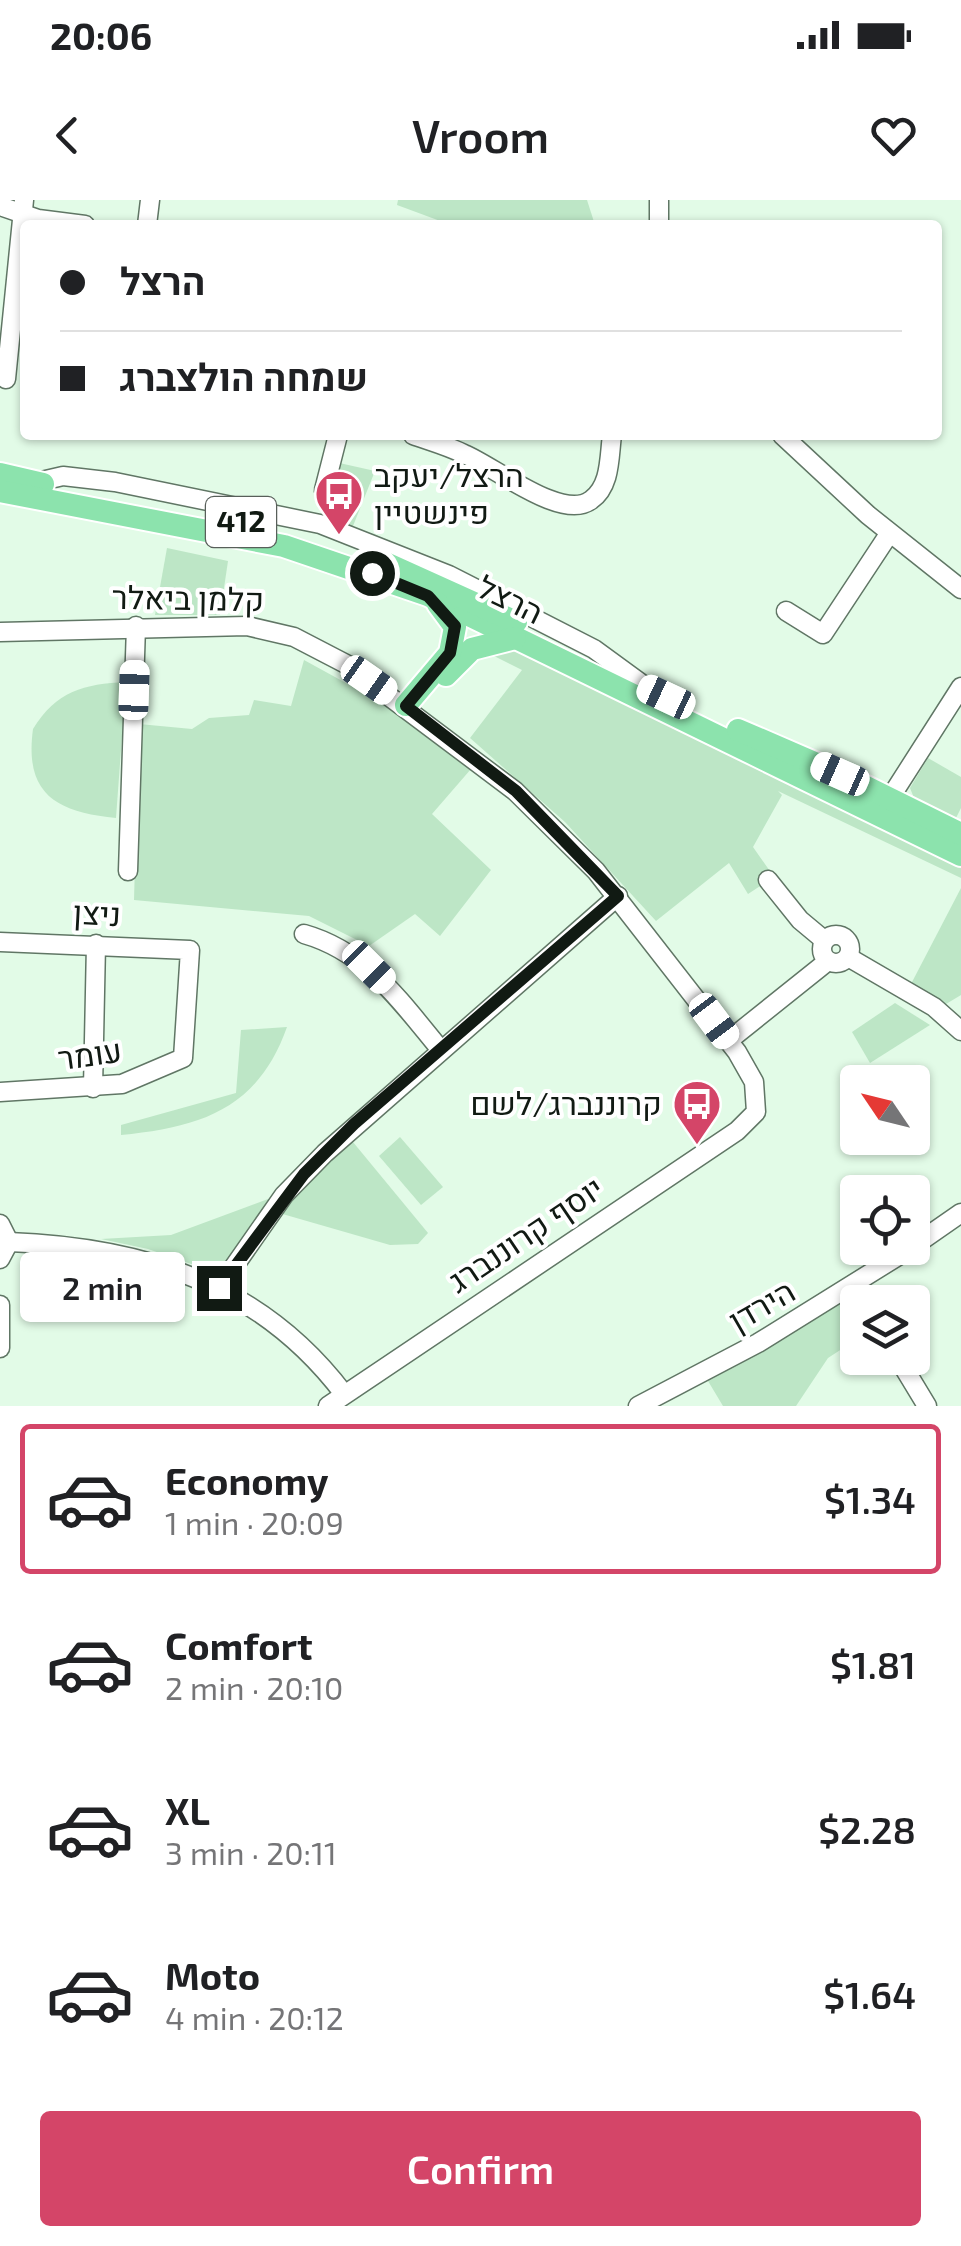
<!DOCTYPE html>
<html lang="en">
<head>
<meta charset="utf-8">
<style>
  :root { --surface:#fff; --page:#f6f6f6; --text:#202124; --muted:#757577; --line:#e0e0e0; --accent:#d44568 }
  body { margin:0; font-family:"Exo 2",Heebo,sans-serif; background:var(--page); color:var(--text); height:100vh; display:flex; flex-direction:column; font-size:38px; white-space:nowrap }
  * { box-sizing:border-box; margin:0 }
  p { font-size:32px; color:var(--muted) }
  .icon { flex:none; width:55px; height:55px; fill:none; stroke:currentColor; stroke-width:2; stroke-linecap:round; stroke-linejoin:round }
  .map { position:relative; height:1206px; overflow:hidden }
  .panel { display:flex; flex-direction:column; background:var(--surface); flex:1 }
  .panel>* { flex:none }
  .top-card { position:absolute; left:20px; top:20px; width:922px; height:220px; border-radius:10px; box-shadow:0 2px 8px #0004; display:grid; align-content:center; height:220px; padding:0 40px; background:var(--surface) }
  .needle { width:65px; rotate:305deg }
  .tools { position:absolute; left:840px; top:865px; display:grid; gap:20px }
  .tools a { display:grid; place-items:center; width:90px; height:90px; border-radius:10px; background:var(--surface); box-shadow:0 2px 8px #0004; font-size:50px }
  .end { position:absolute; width:45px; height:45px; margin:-22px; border:12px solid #111a13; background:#fff; box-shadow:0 0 0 5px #fff }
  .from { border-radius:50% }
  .bubble { position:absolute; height:70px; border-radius:10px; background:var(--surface); box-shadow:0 2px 8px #0004; font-size:32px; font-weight:600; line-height:70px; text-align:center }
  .car { position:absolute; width:30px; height:60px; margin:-30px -15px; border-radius:12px; box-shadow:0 0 8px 2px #0007; background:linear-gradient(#fff 24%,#345 0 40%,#fff 0 76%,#345 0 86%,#fff 0) }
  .top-card b { display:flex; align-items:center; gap:35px; height:95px; font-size:38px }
  .top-card b+b { border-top:2px solid var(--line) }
  .top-card i { width:25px; height:25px; background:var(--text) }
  ul { padding:18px 0 0; list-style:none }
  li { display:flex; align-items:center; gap:30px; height:150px; margin:0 20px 15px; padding:0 20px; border:5px solid transparent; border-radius:10px }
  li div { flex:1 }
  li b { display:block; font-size:38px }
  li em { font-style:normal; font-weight:600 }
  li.on { border-color:var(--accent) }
  li>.icon { width:90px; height:90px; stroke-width:1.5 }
  .button { display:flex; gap:20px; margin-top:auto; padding:20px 40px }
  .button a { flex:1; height:115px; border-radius:10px; background:var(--accent); color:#fff; font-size:40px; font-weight:600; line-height:115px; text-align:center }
  .status { display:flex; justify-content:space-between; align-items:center; height:70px; padding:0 50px; background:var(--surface); direction:ltr }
  .status svg { height:28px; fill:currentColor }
  header { display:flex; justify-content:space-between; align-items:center; height:130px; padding:0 40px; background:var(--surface); font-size:45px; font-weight:600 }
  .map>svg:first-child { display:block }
  .green { fill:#bde6c6 }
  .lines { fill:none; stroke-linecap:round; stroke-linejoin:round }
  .minor-casing { stroke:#607665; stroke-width:21 }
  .major-casing { stroke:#fff; stroke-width:26 }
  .minor { stroke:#fff; stroke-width:18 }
  .major { stroke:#8ce3ad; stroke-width:22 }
  .route { stroke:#111a13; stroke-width:12 }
  .labels { text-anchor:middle; stroke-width:8; stroke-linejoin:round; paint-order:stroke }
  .shield { fill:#fff; stroke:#585f5a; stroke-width:2.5 }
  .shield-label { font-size:30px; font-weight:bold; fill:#111a13 }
  .poi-label { font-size:32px; fill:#111a13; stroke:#fff; text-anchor:start }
  .street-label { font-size:32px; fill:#111a13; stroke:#fff }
</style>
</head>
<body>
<div class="status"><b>20:06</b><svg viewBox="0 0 49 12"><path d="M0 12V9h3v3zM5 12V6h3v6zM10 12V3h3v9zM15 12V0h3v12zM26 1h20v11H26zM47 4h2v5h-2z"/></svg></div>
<header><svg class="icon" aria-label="back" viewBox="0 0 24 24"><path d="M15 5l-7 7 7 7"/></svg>Vroom<svg class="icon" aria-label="heart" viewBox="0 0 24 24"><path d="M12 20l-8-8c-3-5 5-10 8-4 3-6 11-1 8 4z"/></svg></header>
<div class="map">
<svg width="961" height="1206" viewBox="0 0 961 1206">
  <rect width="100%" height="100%" fill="#e2fbe7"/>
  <!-- green -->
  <g class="green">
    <path d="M398,0H587L595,25H451L397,5Z"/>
    <path d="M335,262L375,271L351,331L323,321Z"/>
    <path d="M167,348L228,361L220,415H155Z"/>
    <path d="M499,442L961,663V678L778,591L782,595L753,647L774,677L748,694L729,663L656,721L565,622L470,538L522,470L476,447Z"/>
    <path d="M304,460L386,505L471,569L432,614L491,670L440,736L415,714L369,746L309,716L134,700L139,524L192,529L209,518L249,515L254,500L291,506Z"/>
    <path d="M126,482L116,618C57,612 24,595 33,529C56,491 84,484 126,482Z"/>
    <path d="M928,558L961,577V608L956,618L914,598L910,588Z"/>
    <path d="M961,688V795L946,804L911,784Z"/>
    <path d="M895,803L930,825L870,863L852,832Z"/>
    <path d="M287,827C258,909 201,927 121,935V925L236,893L241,830Z"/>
    <path d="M348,936L428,1033L418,1044L390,1045L279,1013Z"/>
    <path d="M400,937L443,987L421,1005L379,956Z"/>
    <path d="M276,996L220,1074L148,1049L101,1039L171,1035Z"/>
    <path d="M852,1094L857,1104V1139L828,1158L796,1206H723L705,1176Z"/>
  </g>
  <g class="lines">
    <!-- minor casing -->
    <g class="minor-casing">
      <g id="minor">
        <path d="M0,6L38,19L85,25"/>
        <path d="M147,25L150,0"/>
        <path d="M659,25V0"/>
        <path d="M6,179L24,0"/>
        <path d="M413,235C430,241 448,246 464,254C494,266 562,322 591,300C611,286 609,257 612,235"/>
        <path d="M782,235L868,315L961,389"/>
        <path d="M37,282L63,276L115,282L320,324L449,375L594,449L646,487"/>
        <path d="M324,290L338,235"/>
        <path d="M786,411L823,434L889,334"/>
        <path d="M0,432L247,426L294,437L346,464L515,591L596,671L737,852L754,882L756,912L737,931L328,1206"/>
        <path d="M883,609L961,487"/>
        <path d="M128,671L136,426"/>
        <path d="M768,680L800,720L824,740"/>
        <path d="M304,734C367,752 400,801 440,849"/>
        <circle cx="836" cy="749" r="14"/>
        <path d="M0,742L190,750L183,858L122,884L0,892"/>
        <path d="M848,757L934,807L961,831"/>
        <path d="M728,841L828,761"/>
        <path d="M93,888L96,744"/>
        <path d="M0,1024L9,1042L0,1059"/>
        <path d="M9,1042C143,1047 260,1083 344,1194"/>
        <path d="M912,1047L961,1013"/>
        <path d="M219,1088L284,995L325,953L618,696"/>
        <path d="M0,1105V1148"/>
        <path d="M898,1158L927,1206"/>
        <path d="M638,1206L758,1143L911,1048"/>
      </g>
    </g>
    <!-- major casing -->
    <g class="major-casing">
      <g id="major">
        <path d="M0,274L43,284"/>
        <path d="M0,291L284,346L428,395L961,655"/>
        <path d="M381,361L516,422"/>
        <path d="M446,475L472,449L515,438"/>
        <path d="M406,505L450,453L455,427L438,404"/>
        <path d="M738,530L840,574L961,634"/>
      </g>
    </g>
    <!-- minor -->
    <use href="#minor" class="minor"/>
    <!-- major -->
    <use href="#major" class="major"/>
  </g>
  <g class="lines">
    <!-- route -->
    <path class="route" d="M219,1088L304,974L354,924L618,696L516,591L406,506L450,453L455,426L428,396L372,373"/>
  </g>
  <!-- icons -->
  <defs>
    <g id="bus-pin" transform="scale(2.5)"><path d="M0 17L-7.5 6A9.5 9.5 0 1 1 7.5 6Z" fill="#d44568" stroke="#fff"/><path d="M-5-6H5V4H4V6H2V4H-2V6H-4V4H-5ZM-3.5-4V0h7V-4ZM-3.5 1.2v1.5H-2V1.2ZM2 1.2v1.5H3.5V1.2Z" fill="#fff"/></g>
  </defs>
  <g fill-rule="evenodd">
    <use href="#bus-pin" x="339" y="294"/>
    <use href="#bus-pin" x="697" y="904"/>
  </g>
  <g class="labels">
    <!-- shield labels -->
    <rect class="shield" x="206" y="297" width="70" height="50" rx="8"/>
    <g class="shield-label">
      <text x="241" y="332">412</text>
    </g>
    <!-- poi labels -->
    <g class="poi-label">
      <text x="374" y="287">הרצל/יעקב<tspan x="374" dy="37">פינשטיין</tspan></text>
      <text x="662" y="915" text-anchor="end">קרוננברג/לשם</text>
    </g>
    <!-- street labels -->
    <g class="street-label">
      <text transform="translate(188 399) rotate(1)" y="11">קלמן ביאלר</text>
      <text transform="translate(510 400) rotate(26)" y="11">הרצל</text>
      <text transform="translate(97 714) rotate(3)" y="11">ניצן</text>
      <text transform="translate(90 855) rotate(-8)" y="11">עומר</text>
      <text transform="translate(526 1035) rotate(-34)" y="11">יוסף קרוננברג</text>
      <text transform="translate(762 1106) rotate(-30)" y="11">הירדן</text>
    </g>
  </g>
</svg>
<div class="tools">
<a><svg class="needle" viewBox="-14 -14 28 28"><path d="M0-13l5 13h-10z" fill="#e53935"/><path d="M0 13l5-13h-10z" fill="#757577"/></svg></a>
<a><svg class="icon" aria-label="locate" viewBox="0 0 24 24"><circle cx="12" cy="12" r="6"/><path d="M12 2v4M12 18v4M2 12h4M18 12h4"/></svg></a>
<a><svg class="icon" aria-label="layers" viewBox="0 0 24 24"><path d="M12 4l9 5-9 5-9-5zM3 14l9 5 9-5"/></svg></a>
</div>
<i class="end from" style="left:372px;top:373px"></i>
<i class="end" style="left:219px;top:1088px"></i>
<div class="bubble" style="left:20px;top:1052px;width:165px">2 min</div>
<i class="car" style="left:369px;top:480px;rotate:125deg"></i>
<i class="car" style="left:134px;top:490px;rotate:2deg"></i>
<i class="car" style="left:666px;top:497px;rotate:295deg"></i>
<i class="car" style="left:840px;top:574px;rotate:294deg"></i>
<i class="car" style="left:369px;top:767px;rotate:135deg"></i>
<i class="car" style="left:714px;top:821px;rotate:143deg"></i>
<div class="top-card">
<b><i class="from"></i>הרצל</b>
<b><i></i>שמחה הולצברג</b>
</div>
</div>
<section class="panel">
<ul>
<li class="on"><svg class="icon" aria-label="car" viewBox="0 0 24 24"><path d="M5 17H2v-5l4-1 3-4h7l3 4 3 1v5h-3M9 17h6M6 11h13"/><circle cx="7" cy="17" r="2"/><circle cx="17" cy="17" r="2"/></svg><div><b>Economy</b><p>1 min · 20:09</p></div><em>$1.34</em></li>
<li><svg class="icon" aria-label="car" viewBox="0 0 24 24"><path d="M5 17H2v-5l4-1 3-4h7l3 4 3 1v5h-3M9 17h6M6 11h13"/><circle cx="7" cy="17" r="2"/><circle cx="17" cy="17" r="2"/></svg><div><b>Comfort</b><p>2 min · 20:10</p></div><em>$1.81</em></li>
<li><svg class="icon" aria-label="car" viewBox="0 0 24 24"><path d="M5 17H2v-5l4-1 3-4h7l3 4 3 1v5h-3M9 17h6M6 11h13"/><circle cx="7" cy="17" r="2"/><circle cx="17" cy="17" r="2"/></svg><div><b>XL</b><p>3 min · 20:11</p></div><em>$2.28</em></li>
<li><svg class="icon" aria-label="car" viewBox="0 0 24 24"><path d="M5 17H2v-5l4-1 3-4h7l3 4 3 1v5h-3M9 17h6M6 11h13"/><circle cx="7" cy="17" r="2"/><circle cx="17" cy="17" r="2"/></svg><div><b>Moto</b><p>4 min · 20:12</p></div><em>$1.64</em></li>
</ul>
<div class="button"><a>Confirm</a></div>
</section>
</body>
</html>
